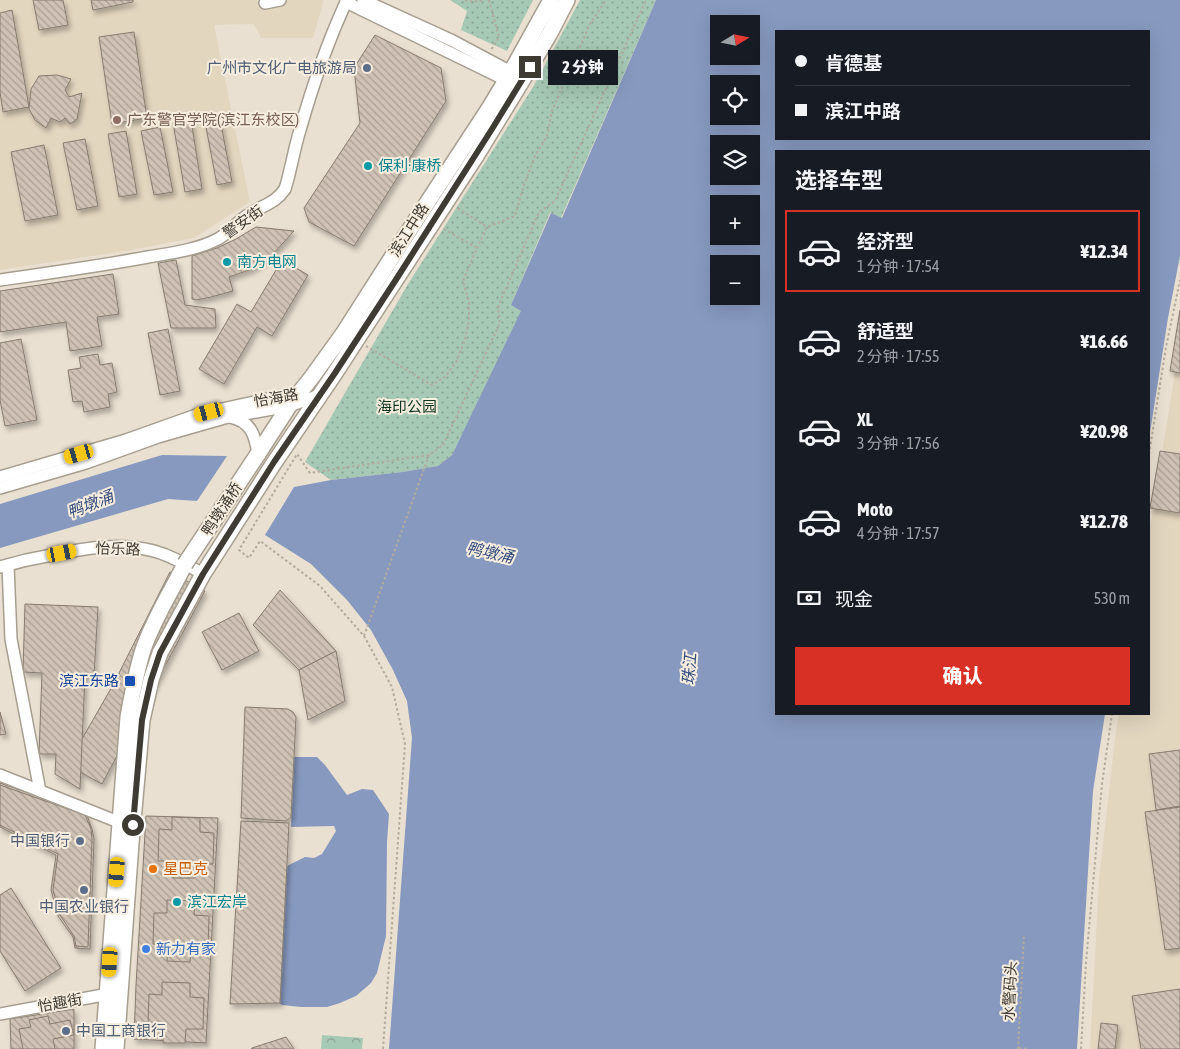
<!DOCTYPE html>
<html lang="zh">
<head>
<meta charset="utf-8">
<style>
  :root { --surface:#171b24; --page:#242831; --text:#f1f3f6; --muted:#9ea1a6; --line:#363941; --accent:#d93025 }
  body { margin:0; font-family:"Asap Condensed","Noto Sans SC",sans-serif; background:var(--page); color:var(--text); height:100vh; display:flex; flex-direction:column; font-size:19px; white-space:nowrap }
  * { box-sizing:border-box; margin:0 }
  p { font-size:16px; color:var(--muted) }
  .icon { flex:none; width:28px; height:28px; fill:none; stroke:currentColor; stroke-width:2; stroke-linecap:round; stroke-linejoin:round }
  .map { position:relative; flex:1; overflow:hidden }
  .panel { position:absolute; left:775px; top:150px; width:375px; height:565px; display:flex; flex-direction:column; background:var(--surface); border-radius:0px; box-shadow:0 5px 20px #0002 }
  .panel>* { flex:none }
  .hud { position:absolute; left:775px; top:30px; width:375px; height:110px; border-radius:0px; box-shadow:0 5px 20px #0002; display:grid; align-content:center; height:110px; padding:0 20px; background:var(--surface) }
  .needle { width:32px; rotate:80deg }
  .fabs { position:absolute; left:710px; top:15px; display:grid; gap:10px }
  .fabs a { display:grid; place-items:center; width:50px; height:50px; border-radius:0px; background:var(--surface); box-shadow:0 5px 20px #0002; font-size:25px }
  .end { position:absolute; width:22px; height:22px; margin:-11px; border:6px solid #3e3b34; background:#fff; box-shadow:0 0 0 2px #fff }
  .from { border-radius:50% }
  .bubble { position:absolute; height:35px; border-radius:0px; background:var(--surface); box-shadow:0 5px 20px #0002; font-size:16px; font-weight:800; line-height:35px; text-align:center }
  .car { position:absolute; width:15px; height:30px; margin:-15px -8px; border-radius:6px; box-shadow:0 0 4px 1px #0007; background:linear-gradient(#f5c518 24%,#345 0 40%,#f5c518 0 76%,#345 0 86%,#f5c518 0) }
  .hud b { display:flex; align-items:center; gap:18px; height:48px; font-size:19px }
  .hud b+b { border-top:1px solid var(--line) }
  .hud i { width:12px; height:12px; background:var(--text) }
  ul { padding:0; list-style:none }
  li { display:flex; align-items:center; gap:15px; height:82px; margin:0 10px 8px; padding:0 10px; border:2px solid transparent; border-radius:0px }
  li div { flex:1 }
  li b { display:block; font-size:19px }
  li em { font-style:normal; font-weight:800 }
  li.selected { border-color:var(--accent) }
  li>.icon { width:45px; height:45px; stroke-width:1.5 }
  h2 { padding:0 20px; font-size:22px; line-height:60px }
  .pay { display:flex; align-items:center; gap:12px; height:55px; padding:0 20px; font-size:19px }
  .pay p { margin-inline-start:auto }
  .primary-button { display:flex; gap:10px; margin-top:auto; padding:10px 20px }
  .primary-button a { flex:1; height:58px; border-radius:0px; background:var(--accent); color:#fff; font-size:20px; font-weight:800; line-height:58px; text-align:center }
  .map>svg:first-child { display:block }
  .built { fill:#e3d6bf }
  .grass { fill:url(#grass-dots) }
  .forest { fill:url(#forest-crowns) }
  .water { fill:#8799bf; fill-rule:evenodd }
  .building { fill:url(#building-back-hatch); stroke:#877b6f; filter:url(#shadow) }
  .lines { fill:none; stroke-linecap:round; stroke-linejoin:round }
  .minor-casing { stroke:#a79e90; stroke-width:14 }
  .major-casing { stroke:#a79e90; stroke-width:18 }
  .path { stroke:#b2ab9e; stroke-width:2; stroke-dasharray:2.5 2.5; stroke-linecap:butt }
  .minor { stroke:#fff; stroke-width:11 }
  .major { stroke:#fff; stroke-width:15 }
  .major-bridge-casing { stroke:#a79e90; stroke-width:18; stroke-linecap:butt }
  .major-bridge { stroke:#fff; stroke-width:15 }
  .route { stroke:#3e3b34; stroke-width:6 }
  .service-dot { fill:#5c6f8a; stroke:#f7edde; stroke-width:2 }
  .education-dot { fill:#8d6e63; stroke:#f7edde; stroke-width:2 }
  .culture-dot { fill:#0f9aa8; stroke:#f7edde; stroke-width:2 }
  .transit-dot { fill:#1a4fb4; stroke:#f7edde; stroke-width:2 }
  .food-dot { fill:#e8710a; stroke:#f7edde; stroke-width:2 }
  .shop-dot { fill:#3f7fe0; stroke:#f7edde; stroke-width:2 }
  .labels { text-anchor:middle; stroke-width:4; stroke-linejoin:round; paint-order:stroke }
  .service-label { font-size:15px; fill:#4e5e75; stroke:#f7edde; text-anchor:end }
  .education-label { font-size:15px; fill:#785e54; stroke:#f7edde; text-anchor:start }
  .culture-label { font-size:15px; fill:#0d838f; stroke:#f7edde; text-anchor:start }
  .street-label { font-size:15px; fill:#3e3b34; stroke:#f7edde }
  .park-label { font-size:15px; fill:#0e3422; stroke:#f7edde }
  .transit-label { font-size:15px; fill:#164399; stroke:#f7edde; text-anchor:end }
  .food-label { font-size:15px; fill:#c56008; stroke:#f7edde; text-anchor:start }
  .shop-label { font-size:15px; fill:#366cbe; stroke:#f7edde; text-anchor:start }
  .water-label { font-size:16px; font-style:italic; fill:#354d80; stroke:#f7edde }
</style>
</head>
<body>
<div class="map">
<svg width="1180" height="1049" viewBox="0 0 1180 1049">
  <defs>
    <pattern id="grass-dots" width="8" height="8" patternUnits="userSpaceOnUse" patternTransform="scale(1.25)"><rect width="8" height="8" fill="#a6c9b5"/><path d="M2 2h.1M6 6h.1" fill="none" stroke="#89a494" stroke-width="1.8" stroke-linecap="round"/></pattern>
    <pattern id="forest-crowns" width="20" height="18" patternUnits="userSpaceOnUse" patternTransform="scale(1.25)"><rect width="20" height="18" fill="#a6c9b5"/><path d="M2 6a3 3 0 1 1 6 0M12 15a3 3 0 1 1 6 0" fill="none" stroke="#89a494"/></pattern>
    <pattern id="building-back-hatch" width="6" height="6" patternUnits="userSpaceOnUse" patternTransform="scale(1.25)"><rect width="6" height="6" fill="#cfc2b5"/><path d="M-1 5l2 2M0 0l6 6M5-1l2 2" fill="none" stroke="#a99f94"/></pattern>
    <filter id="shadow"><feDropShadow dx="2.5" dy="4" stdDeviation="2.5" flood-color="#0004"/></filter>
  </defs>
  <rect width="100%" height="100%" fill="#eae0d1"/>
  <!-- built -->
  <g class="built">
    <path d="M0,0H323L322,7L313,38H261L254,24L214,25L250,202L194,238L126,251L0,270Z"/>
    <path d="M1180,342V1049H1090L1099,880L1115,738L1119,714H1149V533Z"/>
  </g>
  <!-- grass -->
  <g class="grass">
    <path d="M450,0H533L507,51L461,30L467,11Z"/>
    <path d="M580,0H656L561,218L550,213L511,305L522,311L452,455L438,466L402,472L331,480L305,462L408,284L533,87Z"/>
  </g>
  <!-- forest -->
  <path class="forest" d="M322,1035L363,1038L362,1049H321Z"/>
  <!-- water -->
  <g class="water">
    <path d="M656,0H1180V256L1168,318L1149,439V151H776V714H1105L1093,791L1077,1049H389L412,738L407,701L393,670L371,630L347,600L311,564L265,535L294,487L331,480L402,472L438,466L452,455L521,311L511,305L551,213L562,218ZM719,24H751V56H719ZM776,31H1149V139H776ZM719,84H751V116H719ZM719,144H751V176H719ZM719,204H751V236H719ZM719,264H751V296H719Z"/>
    <path d="M162,455L227,456L197,501L168,499L0,548V504Z"/>
    <path d="M294,757H317L325,765L347,795L362,789L373,790L389,814L387,842L386,936L377,973L371,983L356,996L340,1003L327,1007H301L282,1005L257,988L271,886L287,866L305,857L314,858L322,854L336,831L334,826L291,827Z"/>
  </g>
  <!-- building -->
  <g class="building">
    <path d="M33,0H63L68,25L39,30Z"/>
    <path d="M91,0H133V2L93,10Z"/>
    <path d="M12,10L29,107L3,112L0,92V13Z"/>
    <path d="M134,32L147,118L112,124L99,37Z"/>
    <path d="M375,35L441,68L446,101L354,246L309,222L304,208L360,123L354,68Z"/>
    <path d="M57,75L71,79L65,90L69,97L82,93L77,119L70,124L65,118L60,122L51,118L46,128L35,120L29,109L31,89L39,76Z"/>
    <path d="M220,119L232,182L217,185L205,122Z"/>
    <path d="M191,120L202,189L185,192L173,123Z"/>
    <path d="M160,127L173,192L154,195L141,131Z"/>
    <path d="M126,131L137,194L119,197L108,134Z"/>
    <path d="M85,139L98,206L77,210L63,143Z"/>
    <path d="M44,145L58,215L25,221L11,152Z"/>
    <path d="M256,227L294,231L271,256L252,269L229,277L233,291L211,297L196,300L192,299V256L217,248L236,239Z"/>
    <path d="M176,260L185,305L215,309L216,328H171L158,263Z"/>
    <path d="M282,260L308,275L272,336L257,327L224,384L199,369L237,304L251,312Z"/>
    <path d="M113,274L119,314L97,317L102,346L70,351L66,322L0,332V291Z"/>
    <path d="M1180,310V373L1170,371Z"/>
    <path d="M168,329L180,391L160,395L148,333Z"/>
    <path d="M21,339L37,420L5,426L0,400V343Z"/>
    <path d="M98,354L100,365L112,363L117,392L108,394L110,407L84,412L82,401L73,402L68,370L81,368L79,357Z"/>
    <path d="M1160,451L1180,454V513L1150,508Z"/>
    <path d="M170,572L205,591L102,784L67,765L113,685Z"/>
    <path d="M280,590L336,651L299,670L253,625Z"/>
    <path d="M25,604L98,607L94,676H85L80,789L55,774L56,754H39L42,673L23,672Z"/>
    <path d="M239,613L259,651L222,670L202,632Z"/>
    <path d="M336,651L345,701L308,720L299,670Z"/>
    <path d="M245,707L288,709L293,712L296,717L291,817L286,821L241,818Z"/>
    <path d="M0,712L6,734L0,735Z"/>
    <path d="M1180,750V806L1156,810L1149,754Z"/>
    <path d="M0,783L86,813L92,829L94,839L90,949L75,948L73,937L58,916L51,890L56,855L0,827Z"/>
    <path d="M0,785L85,815L91,829L92,839L88,947L76,946L74,936L60,915L53,890L58,854L0,825Z"/>
    <path d="M1180,807V948L1165,950L1145,812Z"/>
    <path d="M146,816L218,818L206,1043L134,1039L136,985Z"/>
    <path d="M172,817L200,818V832L214,833L213,864H196L195,878H173V861H158L159,829L172,830Z"/>
    <path d="M241,821L289,823L280,1003L230,1004Z"/>
    <path d="M11,888L61,968L25,991L0,951V895Z"/>
    <path d="M167,900L195,901L194,915L209,916L208,947H191L190,962L167,961L168,944H153L154,913H167Z"/>
    <path d="M162,982L190,983V997L204,998L203,1029H186L185,1043H163V1026L148,1025L149,994L162,995Z"/>
    <path d="M1180,989V1049H1141L1132,996Z"/>
    <path d="M74,1009V1049H11L10,1019Z"/>
    <path d="M48,1016L50,1024L70,1020L74,1035L53,1039L55,1049H23L19,1029L31,1027L29,1020Z"/>
    <path d="M1101,1023L1118,1025L1115,1049H1098Z"/>
    <path d="M286,1037L294,1049H251L252,1048Z"/>
  </g>
  <g class="lines">
    <!-- minor casing -->
    <g class="minor-casing">
      <g id="minor">
        <path d="M363,0L451,40L511,72L515,76"/>
        <path d="M346,2L506,80L513,82"/>
        <path d="M265,3L280,0"/>
        <path d="M0,280C49,273 99,266 148,257C171,253 197,250 218,239C230,232 237,222 248,215C262,205 275,204 285,189C291,170 294,149 300,130C313,84 327,43 347,0"/>
        <path d="M230,417C251,421 255,435 258,454"/>
        <path d="M0,477L126,440L199,414L300,392H303"/>
        <path d="M0,488L86,463L158,437L228,417L289,406L320,395"/>
        <path d="M8,565L11,639L40,791"/>
        <path d="M0,567C17,562 34,558 52,555C85,548 121,542 154,551C172,556 187,565 203,574"/>
        <path d="M0,775L121,823"/>
        <path d="M0,1014L114,993"/>
      </g>
    </g>
    <!-- major casing -->
    <g class="major-casing">
      <g id="major">
        <path d="M258,454L289,406L312,377L343,334L412,226L490,107L511,72L551,0"/>
        <path d="M103,1049L128,717C132,695 136,672 143,650C153,620 171,592 185,564"/>
        <path d="M116,1049L131,843L142,720L151,680L160,653L203,574L274,463L335,373L476,156L520,84L550,33L567,0"/>
      </g>
    </g>
    <!-- path -->
    <g class="path">
      <path d="M465,0L474,2L483,0"/>
      <path d="M489,0L499,37L491,50"/>
      <path d="M458,208L487,227"/>
      <path d="M444,229L477,248"/>
      <path d="M366,346L432,385L445,377L456,362L465,340L469,320V302L463,281L477,248L487,227L515,216L524,185L535,156L547,136L552,111L590,24L606,0"/>
      <path d="M1149,454L1166,347L1180,280"/>
      <path d="M364,636L429,455"/>
      <path d="M1019,1048L1029,1049"/>
      <path d="M383,1049L405,744L392,687L364,636L320,586L260,541L249,558L239,550L297,454L310,473L429,455L443,445L500,323L498,307L539,212L555,201L646,0"/>
      <path d="M1018,1049L1024,935"/>
      <path d="M1081,1049L1086,962L1102,784L1112,714"/>
    </g>
    <!-- minor -->
    <use href="#minor" class="minor"/>
    <!-- major -->
    <use href="#major" class="major"/>
    <!-- major-bridge casing -->
    <g class="major-bridge-casing">
      <path id="major-bridge" d="M185,564L258,454"/>
    </g>
    <!-- major-bridge -->
    <use href="#major-bridge" class="major-bridge"/>
  </g>
  <g class="lines">
    <!-- route -->
    <path class="route" d="M133,825L142,720L151,680L160,653L203,574L274,462L335,373L397,278L492,129L530,67"/>
  </g>
  <!-- markers -->
  <g class="service-dot">
    <circle cx="367" cy="68" r="5"/>
    <circle cx="80" cy="841" r="5"/>
    <circle cx="84" cy="890" r="5"/>
    <circle cx="66" cy="1031" r="5"/>
  </g>
  <circle class="education-dot" cx="117" cy="120" r="5"/>
  <g class="culture-dot">
    <circle cx="368" cy="166" r="5"/>
    <circle cx="227" cy="262" r="5"/>
    <circle cx="177" cy="902" r="5"/>
  </g>
  <rect class="transit-dot" x="124" y="675" width="12" height="12" rx="2.5"/>
  <circle class="food-dot" cx="153" cy="869" r="5"/>
  <circle class="shop-dot" cx="146" cy="949" r="5"/>
  <g class="labels">
    <!-- service labels -->
    <g class="service-label">
      <text x="357" y="73">广州市文化广电旅游局</text>
      <text x="70" y="846">中国银行</text>
      <text x="84" y="912" text-anchor="middle">中国农业银行</text>
      <text x="76" y="1036" text-anchor="start">中国工商银行</text>
    </g>
    <!-- education labels -->
    <g class="education-label">
      <text x="127" y="125">广东警官学院(滨江东校区)</text>
    </g>
    <!-- culture labels -->
    <g class="culture-label">
      <text x="378" y="171">保利·康桥</text>
      <text x="237" y="267">南方电网</text>
      <text x="187" y="907">滨江宏岸</text>
    </g>
    <!-- street labels -->
    <g class="street-label">
      <text transform="translate(243 222) rotate(-35)" y="5">警安街</text>
      <text transform="translate(409 230) rotate(-58)" y="5">滨江中路</text>
      <text transform="translate(276 398) rotate(-10)" y="5">怡海路</text>
      <text transform="translate(222 509) rotate(-57)" y="5">鸭墩涌桥</text>
      <text transform="translate(118 549) rotate(2)" y="5">怡乐路</text>
      <text transform="translate(1010 991) rotate(-87)" y="5">水警码头</text>
      <text transform="translate(60 1003) rotate(-10)" y="5">怡趣街</text>
    </g>
    <!-- park labels -->
    <g class="park-label">
      <text x="407" y="412">海印公园</text>
    </g>
    <!-- transit labels -->
    <g class="transit-label">
      <text x="119" y="686">滨江东路</text>
    </g>
    <!-- food labels -->
    <g class="food-label">
      <text x="163" y="874">星巴克</text>
    </g>
    <!-- shop labels -->
    <g class="shop-label">
      <text x="156" y="954">新力有家</text>
    </g>
    <!-- water labels -->
    <g class="water-label">
      <text transform="translate(90 504) rotate(-22)" y="6">鸭墩涌</text>
      <text transform="translate(490 552) rotate(12)" y="6">鸭墩涌</text>
      <text transform="translate(689 669) rotate(-86)" y="6">珠江</text>
    </g>
  </g>
</svg>
<div class="fabs">
<a><svg class="needle" viewBox="-14 -14 28 28"><path d="M0-13l5 13h-10z" fill="#e53935"/><path d="M0 13l5-13h-10z" fill="#9ea1a6"/></svg></a>
<a><svg class="icon" aria-label="locate" viewBox="0 0 24 24"><circle cx="12" cy="12" r="6"/><path d="M12 2v4M12 18v4M2 12h4M18 12h4"/></svg></a>
<a><svg class="icon" aria-label="layers" viewBox="0 0 24 24"><path d="M12 4l9 5-9 5-9-5zM3 14l9 5 9-5"/></svg></a>
<a>+</a>
<a>−</a>
</div>
<i class="end from" style="left:133px;top:825px"></i>
<i class="end" style="left:530px;top:67px"></i>
<div class="bubble" style="left:548px;top:50px;width:70px">2 分钟</div>
<i class="car" style="left:209px;top:412px;rotate:255deg"></i>
<i class="car" style="left:79px;top:454px;rotate:254deg"></i>
<i class="car" style="left:62px;top:553px;rotate:79deg"></i>
<i class="car" style="left:117px;top:872px;rotate:185deg"></i>
<i class="car" style="left:110px;top:962px;rotate:184deg"></i>
<div class="hud">
<b><i class="from"></i>肯德基</b>
<b><i></i>滨江中路</b>
</div>
<section class="panel">
<h2>选择车型</h2>
<ul>
<li class="selected"><svg class="icon" aria-label="car" viewBox="0 0 24 24"><path d="M5 17H2v-5l4-1 3-4h7l3 4 3 1v5h-3M9 17h6M6 11h13"/><circle cx="7" cy="17" r="2"/><circle cx="17" cy="17" r="2"/></svg><div><b>经济型</b><p>1 分钟 · 17:54</p></div><em>¥12.34</em></li>
<li><svg class="icon" aria-label="car" viewBox="0 0 24 24"><path d="M5 17H2v-5l4-1 3-4h7l3 4 3 1v5h-3M9 17h6M6 11h13"/><circle cx="7" cy="17" r="2"/><circle cx="17" cy="17" r="2"/></svg><div><b>舒适型</b><p>2 分钟 · 17:55</p></div><em>¥16.66</em></li>
<li><svg class="icon" aria-label="car" viewBox="0 0 24 24"><path d="M5 17H2v-5l4-1 3-4h7l3 4 3 1v5h-3M9 17h6M6 11h13"/><circle cx="7" cy="17" r="2"/><circle cx="17" cy="17" r="2"/></svg><div><b>XL</b><p>3 分钟 · 17:56</p></div><em>¥20.98</em></li>
<li><svg class="icon" aria-label="car" viewBox="0 0 24 24"><path d="M5 17H2v-5l4-1 3-4h7l3 4 3 1v5h-3M9 17h6M6 11h13"/><circle cx="7" cy="17" r="2"/><circle cx="17" cy="17" r="2"/></svg><div><b>Moto</b><p>4 分钟 · 17:57</p></div><em>¥12.78</em></li>
</ul>
<div class="pay"><svg class="icon" aria-label="cash" viewBox="0 0 24 24"><path d="M3 7h18v10H3z"/><circle cx="12" cy="12" r="2"/></svg>现金<p>530 m</p></div>
<div class="primary-button"><a>确认</a></div>
</section>
</div>
</body>
</html>
